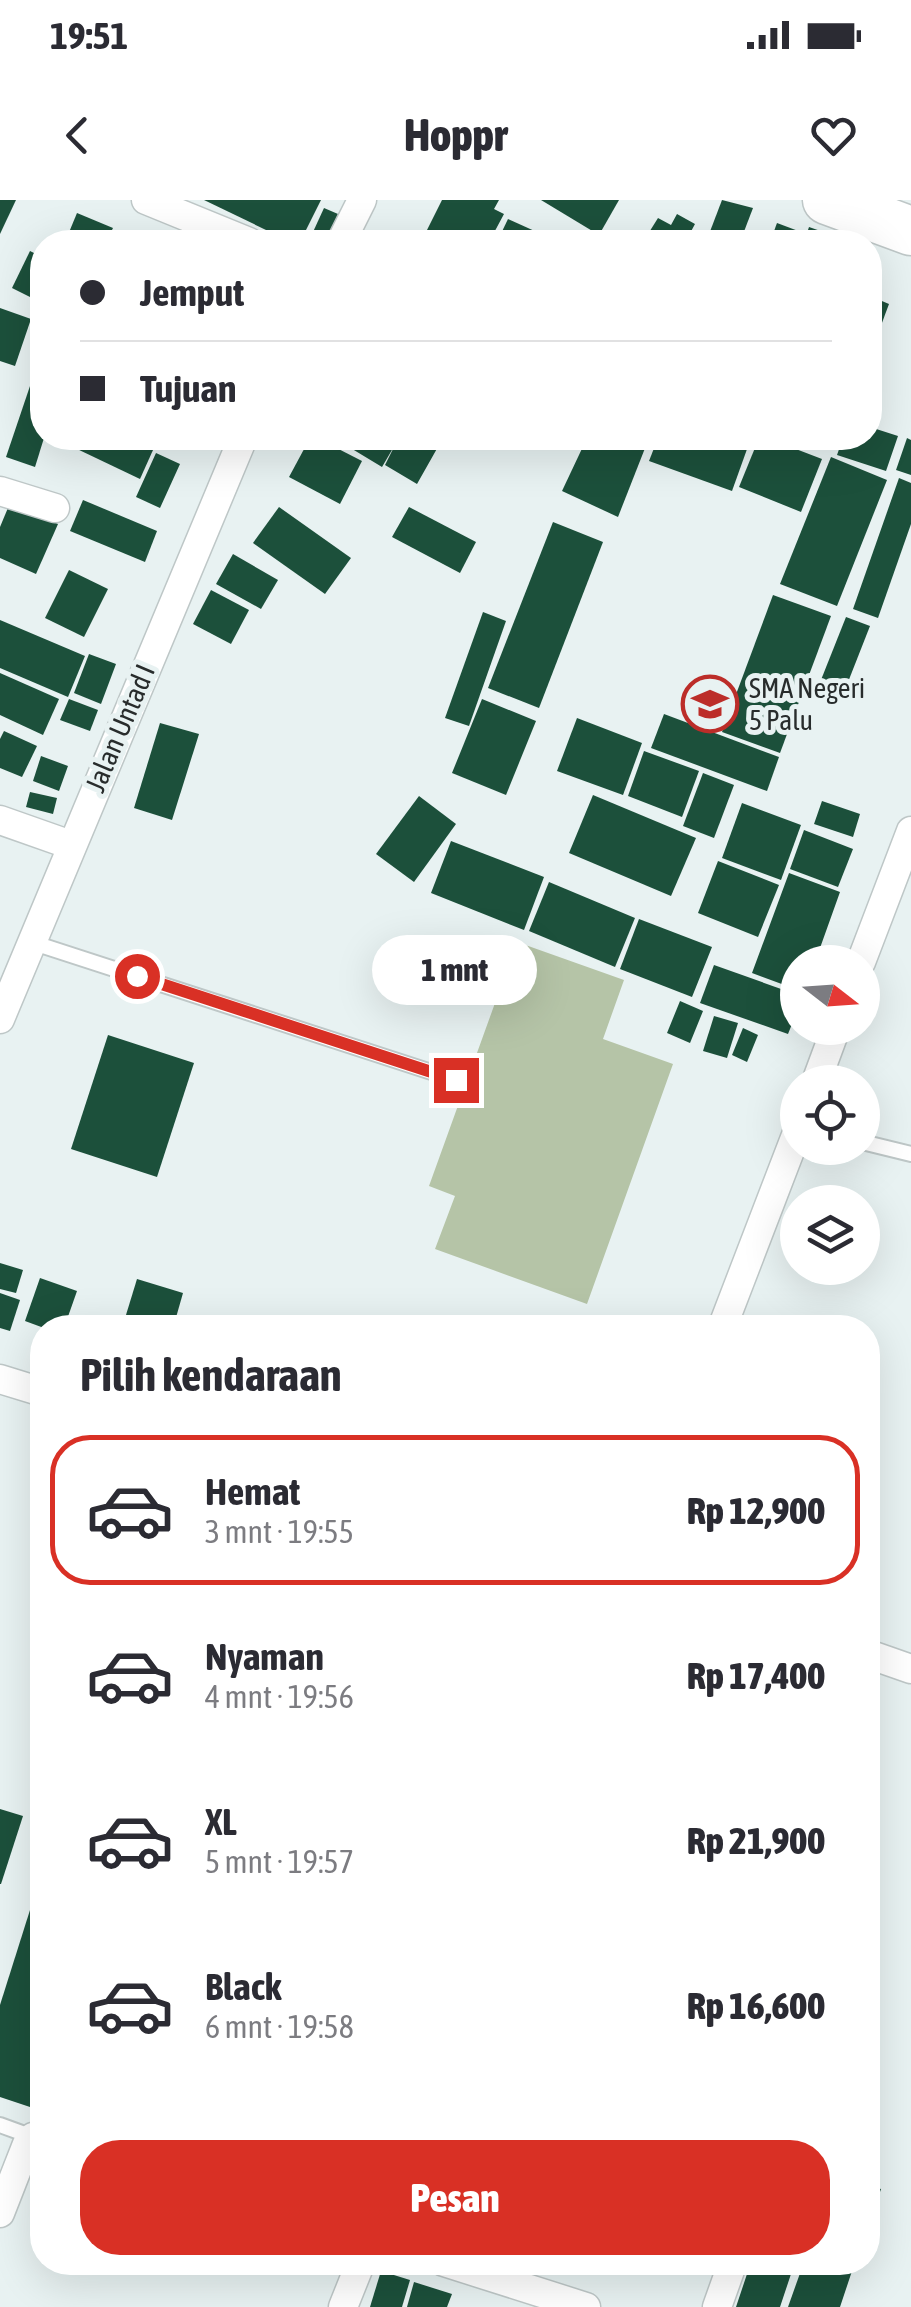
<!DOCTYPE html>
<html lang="id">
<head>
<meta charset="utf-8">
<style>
  :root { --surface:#fff; --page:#f7f7f7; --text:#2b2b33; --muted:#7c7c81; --line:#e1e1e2; --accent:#d93025 }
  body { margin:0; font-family:"Asap Condensed",sans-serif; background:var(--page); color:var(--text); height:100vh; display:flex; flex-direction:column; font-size:38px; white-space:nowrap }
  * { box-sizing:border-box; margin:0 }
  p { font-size:32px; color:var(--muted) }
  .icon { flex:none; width:55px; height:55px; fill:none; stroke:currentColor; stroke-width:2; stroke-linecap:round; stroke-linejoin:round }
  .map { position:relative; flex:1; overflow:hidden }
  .panel { position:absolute; left:30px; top:1115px; width:850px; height:960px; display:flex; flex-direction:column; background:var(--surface); border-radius:40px; box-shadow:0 10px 40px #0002 }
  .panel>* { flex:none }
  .guide { position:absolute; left:30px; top:30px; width:852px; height:220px; border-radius:40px; box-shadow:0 10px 40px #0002; display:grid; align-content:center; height:220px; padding:0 50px; background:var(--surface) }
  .needle { width:65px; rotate:107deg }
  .controls { position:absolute; left:780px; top:745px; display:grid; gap:20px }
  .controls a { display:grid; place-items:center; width:100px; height:100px; border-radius:50%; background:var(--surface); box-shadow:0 10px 40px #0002; font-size:50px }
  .end { position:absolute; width:45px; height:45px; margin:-22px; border:12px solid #d93025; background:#fff; box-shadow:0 0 0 5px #fff }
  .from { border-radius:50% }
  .bubble { position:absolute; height:70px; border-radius:35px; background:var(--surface); box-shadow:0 10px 40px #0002; font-size:32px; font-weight:800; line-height:70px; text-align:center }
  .guide b { display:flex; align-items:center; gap:35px; height:95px; font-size:38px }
  .guide b+b { border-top:2px solid var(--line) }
  .guide i { width:25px; height:25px; background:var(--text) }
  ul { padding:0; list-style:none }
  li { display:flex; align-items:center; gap:30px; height:150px; margin:0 20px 15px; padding:0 30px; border:5px solid transparent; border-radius:40px }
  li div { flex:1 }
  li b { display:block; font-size:38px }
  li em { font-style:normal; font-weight:800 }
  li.active { border-color:var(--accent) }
  li>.icon { width:90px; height:90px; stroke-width:1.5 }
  h2 { padding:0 50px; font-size:45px; line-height:120px }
  .action { display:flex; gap:20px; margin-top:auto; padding:20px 50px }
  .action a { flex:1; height:115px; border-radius:40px; background:var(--accent); color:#fff; font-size:40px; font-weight:800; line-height:115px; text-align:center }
  .status { display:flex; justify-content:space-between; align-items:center; height:70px; padding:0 50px; background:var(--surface); direction:ltr }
  .status svg { height:28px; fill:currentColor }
  header { display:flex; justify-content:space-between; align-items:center; height:130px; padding:0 50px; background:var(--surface); font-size:45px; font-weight:800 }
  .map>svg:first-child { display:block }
  .green { fill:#b5c4a7 }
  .building { fill:#1c503b }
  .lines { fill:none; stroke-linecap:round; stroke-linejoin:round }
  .service-casing { stroke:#bec7c7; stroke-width:18 }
  .minor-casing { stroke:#bec7c7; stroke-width:31 }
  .trunk-casing { stroke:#bec7c7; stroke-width:51 }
  .service { stroke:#fff; stroke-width:14 }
  .minor { stroke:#fff; stroke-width:28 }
  .trunk { stroke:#fff; stroke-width:48 }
  .route { stroke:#d93025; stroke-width:12 }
  .labels { text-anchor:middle; stroke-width:10; stroke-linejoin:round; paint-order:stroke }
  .poi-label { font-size:28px; fill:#282c2c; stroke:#e8f2f2; text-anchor:start }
  .street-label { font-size:28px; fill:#282c2c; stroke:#e8f2f2 }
</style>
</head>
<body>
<div class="status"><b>19:51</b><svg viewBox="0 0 49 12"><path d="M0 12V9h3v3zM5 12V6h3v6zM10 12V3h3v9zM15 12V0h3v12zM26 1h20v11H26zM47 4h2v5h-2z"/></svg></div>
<header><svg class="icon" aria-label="back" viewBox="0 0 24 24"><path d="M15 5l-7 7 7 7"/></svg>Hoppr<svg class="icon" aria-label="heart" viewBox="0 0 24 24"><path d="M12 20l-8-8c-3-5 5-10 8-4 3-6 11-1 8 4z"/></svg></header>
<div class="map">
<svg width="911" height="2107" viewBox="0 0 911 2107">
  <rect width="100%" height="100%" fill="#e8f2f2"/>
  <!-- green -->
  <path class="green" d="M517,742L624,780L603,839L673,864L587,1104L435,1049L455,996L429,986Z"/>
  <!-- building -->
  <g class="building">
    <path d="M0,0H16L0,34Z"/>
    <path d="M204,0H321L300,42H291Z"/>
    <path d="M442,0H499L494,9L504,14L489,42H446L426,32Z"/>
    <path d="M541,0H619L599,35Z"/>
    <path d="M722,0L753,8L740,42H706Z"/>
    <path d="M324,8L338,14L328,38L313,32Z"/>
    <path d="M77,13L113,28L106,42H65Z"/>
    <path d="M677,14L695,24L688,37L698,42H643L658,18L671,25Z"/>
    <path d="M508,19L559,42H497Z"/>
    <path d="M777,23L801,32L797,42H770Z"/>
    <path d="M809,27L835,36L833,42H804Z"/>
    <path d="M30,51L42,57V103L12,88Z"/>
    <path d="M870,96L889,104L870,155Z"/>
    <path d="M0,108L31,119L15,166L0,161Z"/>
    <path d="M30,186L42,190L44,238L35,267L6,257Z"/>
    <path d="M870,227L898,236L886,271L837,255L843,238H870Z"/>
    <path d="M54,238H127L153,250L140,279Z"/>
    <path d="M310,238H317L362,261L340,304L289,277Z"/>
    <path d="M334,238H443L417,284L385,265L396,243L382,267Z"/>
    <path d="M587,238H649L618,317L562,291Z"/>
    <path d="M658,238H751L732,291L649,261Z"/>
    <path d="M759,238H767L822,259L801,312L739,287Z"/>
    <path d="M907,238L911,240V275L896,270Z"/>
    <path d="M156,253L180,264L160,308L136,297Z"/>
    <path d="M831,257L887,280L837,406L780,384Z"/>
    <path d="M899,278L911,283V324L878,418L853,409Z"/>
    <path d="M83,300L157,331L145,362L70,331Z"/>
    <path d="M10,303L58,324L36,374L0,358V327Z"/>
    <path d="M279,307L351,358L325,394L253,343Z"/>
    <path d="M409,307L476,342L460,373L392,337Z"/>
    <path d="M553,322L603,342L539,508L488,488Z"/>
    <path d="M233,354L278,380L261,409L216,384Z"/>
    <path d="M69,370L108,389L84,437L45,418Z"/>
    <path d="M211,390L249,410L231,444L193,424Z"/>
    <path d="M773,395L831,416L780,553L722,532Z"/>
    <path d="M483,412L506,421L469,526L445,518Z"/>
    <path d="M846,417L870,426L839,505L815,495Z"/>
    <path d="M0,420L85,456L68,497L0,468Z"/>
    <path d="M89,454L116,464L101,504L74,493Z"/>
    <path d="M0,473L59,499L43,535L0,515Z"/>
    <path d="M69,499L98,510L90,531L60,520Z"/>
    <path d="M482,499L536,521L506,595L452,573Z"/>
    <path d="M664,514L779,557L767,591L651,548Z"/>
    <path d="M577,518L642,543L623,595L557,571Z"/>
    <path d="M160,523L199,534L172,620L134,608Z"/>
    <path d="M4,531L37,546L22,577L0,568V539Z"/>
    <path d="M644,551L699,571L682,617L628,596Z"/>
    <path d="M41,556L68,566L59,591L33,581Z"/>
    <path d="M703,573L734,585L714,638L683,626Z"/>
    <path d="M30,592L57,598L53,614L26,607Z"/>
    <path d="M593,595L696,638L671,696L569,653Z"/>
    <path d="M419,596L456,624L414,682L376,654Z"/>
    <path d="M822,601L860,614L853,637L814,624Z"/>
    <path d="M742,603L801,625L781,680L722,658Z"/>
    <path d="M804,630L853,649L838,687L790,669Z"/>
    <path d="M451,641L544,677L524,730L431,693Z"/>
    <path d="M718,661L779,685L758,737L698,713Z"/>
    <path d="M789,673L840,692L815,762H798V790L752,773Z"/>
    <path d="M549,682L635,718L615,767L529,731Z"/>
    <path d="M639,719L712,747L692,797L620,769Z"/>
    <path d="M714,765L798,795V809L788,834L700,803Z"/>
    <path d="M680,801L703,811L690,843L667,833Z"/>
    <path d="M714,816L738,823L727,858L703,851Z"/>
    <path d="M743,828L758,835L747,862L732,855Z"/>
    <path d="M108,835L194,863L157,977L71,949Z"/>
    <path d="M0,1063L23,1070L16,1093L0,1089Z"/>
    <path d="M40,1078L77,1091L64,1128H44L25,1121Z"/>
    <path d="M137,1079L183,1093L173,1128H122Z"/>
    <path d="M0,1093L20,1100L10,1131L0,1128Z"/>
    <path d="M0,1609L23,1616L1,1684H0Z"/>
    <path d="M42,1672V1911L0,1897V1805Z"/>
    <path d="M868,1985L881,1989L868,2027Z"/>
    <path d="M751,2062H795L780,2107H736Z"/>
    <path d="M804,2062H855L840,2107H788Z"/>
    <path d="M381,2071L410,2080L402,2107H370Z"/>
    <path d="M414,2082L452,2094L447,2107H407Z"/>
  </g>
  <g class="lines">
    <!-- service casing -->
    <g class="service-casing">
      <g id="service">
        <path d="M31,742L456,880"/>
        <path d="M862,942L911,954"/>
        <path d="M0,1925L33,1937"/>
      </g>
    </g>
    <!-- minor casing -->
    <g class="minor-casing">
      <g id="minor">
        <path d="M146,0L249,42"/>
        <path d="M341,42L362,0"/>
        <path d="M0,291L55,308"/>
        <path d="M0,620L71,645"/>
        <path d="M861,762L911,631"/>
        <path d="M0,819L243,238"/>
        <path d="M816,882L836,828"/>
        <path d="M722,1128L798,930"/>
        <path d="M0,1179L42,1192"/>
        <path d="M868,1454L911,1469"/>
        <path d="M0,2013L27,1944L33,1937H42"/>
        <path d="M444,2062L586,2107"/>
        <path d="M343,2107L361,2062"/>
        <path d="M717,2107L733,2062"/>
      </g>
    </g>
    <!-- trunk casing -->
    <g class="trunk-casing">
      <path id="trunk" d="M827,0L911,31"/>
    </g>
    <!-- service -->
    <use href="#service" class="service"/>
    <!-- minor -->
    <use href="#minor" class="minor"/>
    <!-- trunk -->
    <use href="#trunk" class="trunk"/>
  </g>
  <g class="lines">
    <!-- route -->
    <path class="route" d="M137,776L456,880"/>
  </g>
  <!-- icons -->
  <defs>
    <g id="school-ring" transform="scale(2.875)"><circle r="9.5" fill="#e8f2f2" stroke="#bc2d29" stroke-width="1.5"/><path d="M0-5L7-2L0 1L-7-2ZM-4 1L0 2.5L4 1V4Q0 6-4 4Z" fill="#bc2d29"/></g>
  </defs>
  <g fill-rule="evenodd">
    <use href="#school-ring" x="710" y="504"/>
  </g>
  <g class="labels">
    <!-- poi labels -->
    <g class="poi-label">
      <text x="749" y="498">SMA Negeri<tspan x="749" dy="32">5 Palu</tspan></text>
    </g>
    <!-- street labels -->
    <g class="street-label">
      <text transform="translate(120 528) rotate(-67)" y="10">Jalan Untad I</text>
    </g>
  </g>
</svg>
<div class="controls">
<a><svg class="needle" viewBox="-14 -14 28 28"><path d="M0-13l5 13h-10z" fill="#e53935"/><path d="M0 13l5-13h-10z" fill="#7c7c81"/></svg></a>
<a><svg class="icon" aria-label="locate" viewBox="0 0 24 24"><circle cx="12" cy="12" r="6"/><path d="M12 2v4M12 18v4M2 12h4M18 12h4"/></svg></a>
<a><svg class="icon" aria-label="layers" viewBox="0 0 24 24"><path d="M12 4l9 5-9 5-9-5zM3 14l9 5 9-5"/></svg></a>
</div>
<i class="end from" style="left:137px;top:776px"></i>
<i class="end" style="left:456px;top:880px"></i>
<div class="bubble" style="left:372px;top:735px;width:165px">1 mnt</div>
<div class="guide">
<b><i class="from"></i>Jemput</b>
<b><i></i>Tujuan</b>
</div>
<section class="panel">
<h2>Pilih kendaraan</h2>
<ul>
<li class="active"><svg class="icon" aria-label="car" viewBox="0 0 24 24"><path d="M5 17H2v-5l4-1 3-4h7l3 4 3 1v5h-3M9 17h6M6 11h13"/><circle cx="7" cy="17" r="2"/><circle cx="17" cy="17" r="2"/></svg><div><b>Hemat</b><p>3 mnt · 19:55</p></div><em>Rp 12,900</em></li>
<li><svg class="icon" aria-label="car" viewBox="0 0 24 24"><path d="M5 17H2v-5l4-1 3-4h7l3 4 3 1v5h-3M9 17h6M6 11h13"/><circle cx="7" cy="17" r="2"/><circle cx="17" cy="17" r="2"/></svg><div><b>Nyaman</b><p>4 mnt · 19:56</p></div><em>Rp 17,400</em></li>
<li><svg class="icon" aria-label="car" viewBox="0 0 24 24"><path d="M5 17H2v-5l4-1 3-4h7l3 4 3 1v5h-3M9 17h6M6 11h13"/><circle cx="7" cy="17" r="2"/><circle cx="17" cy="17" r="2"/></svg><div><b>XL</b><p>5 mnt · 19:57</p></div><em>Rp 21,900</em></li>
<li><svg class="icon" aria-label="car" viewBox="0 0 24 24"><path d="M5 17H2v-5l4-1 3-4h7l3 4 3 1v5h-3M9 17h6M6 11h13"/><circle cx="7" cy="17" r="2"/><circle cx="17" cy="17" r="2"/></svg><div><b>Black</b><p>6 mnt · 19:58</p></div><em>Rp 16,600</em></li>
</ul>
<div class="action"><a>Pesan</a></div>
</section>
</div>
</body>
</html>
